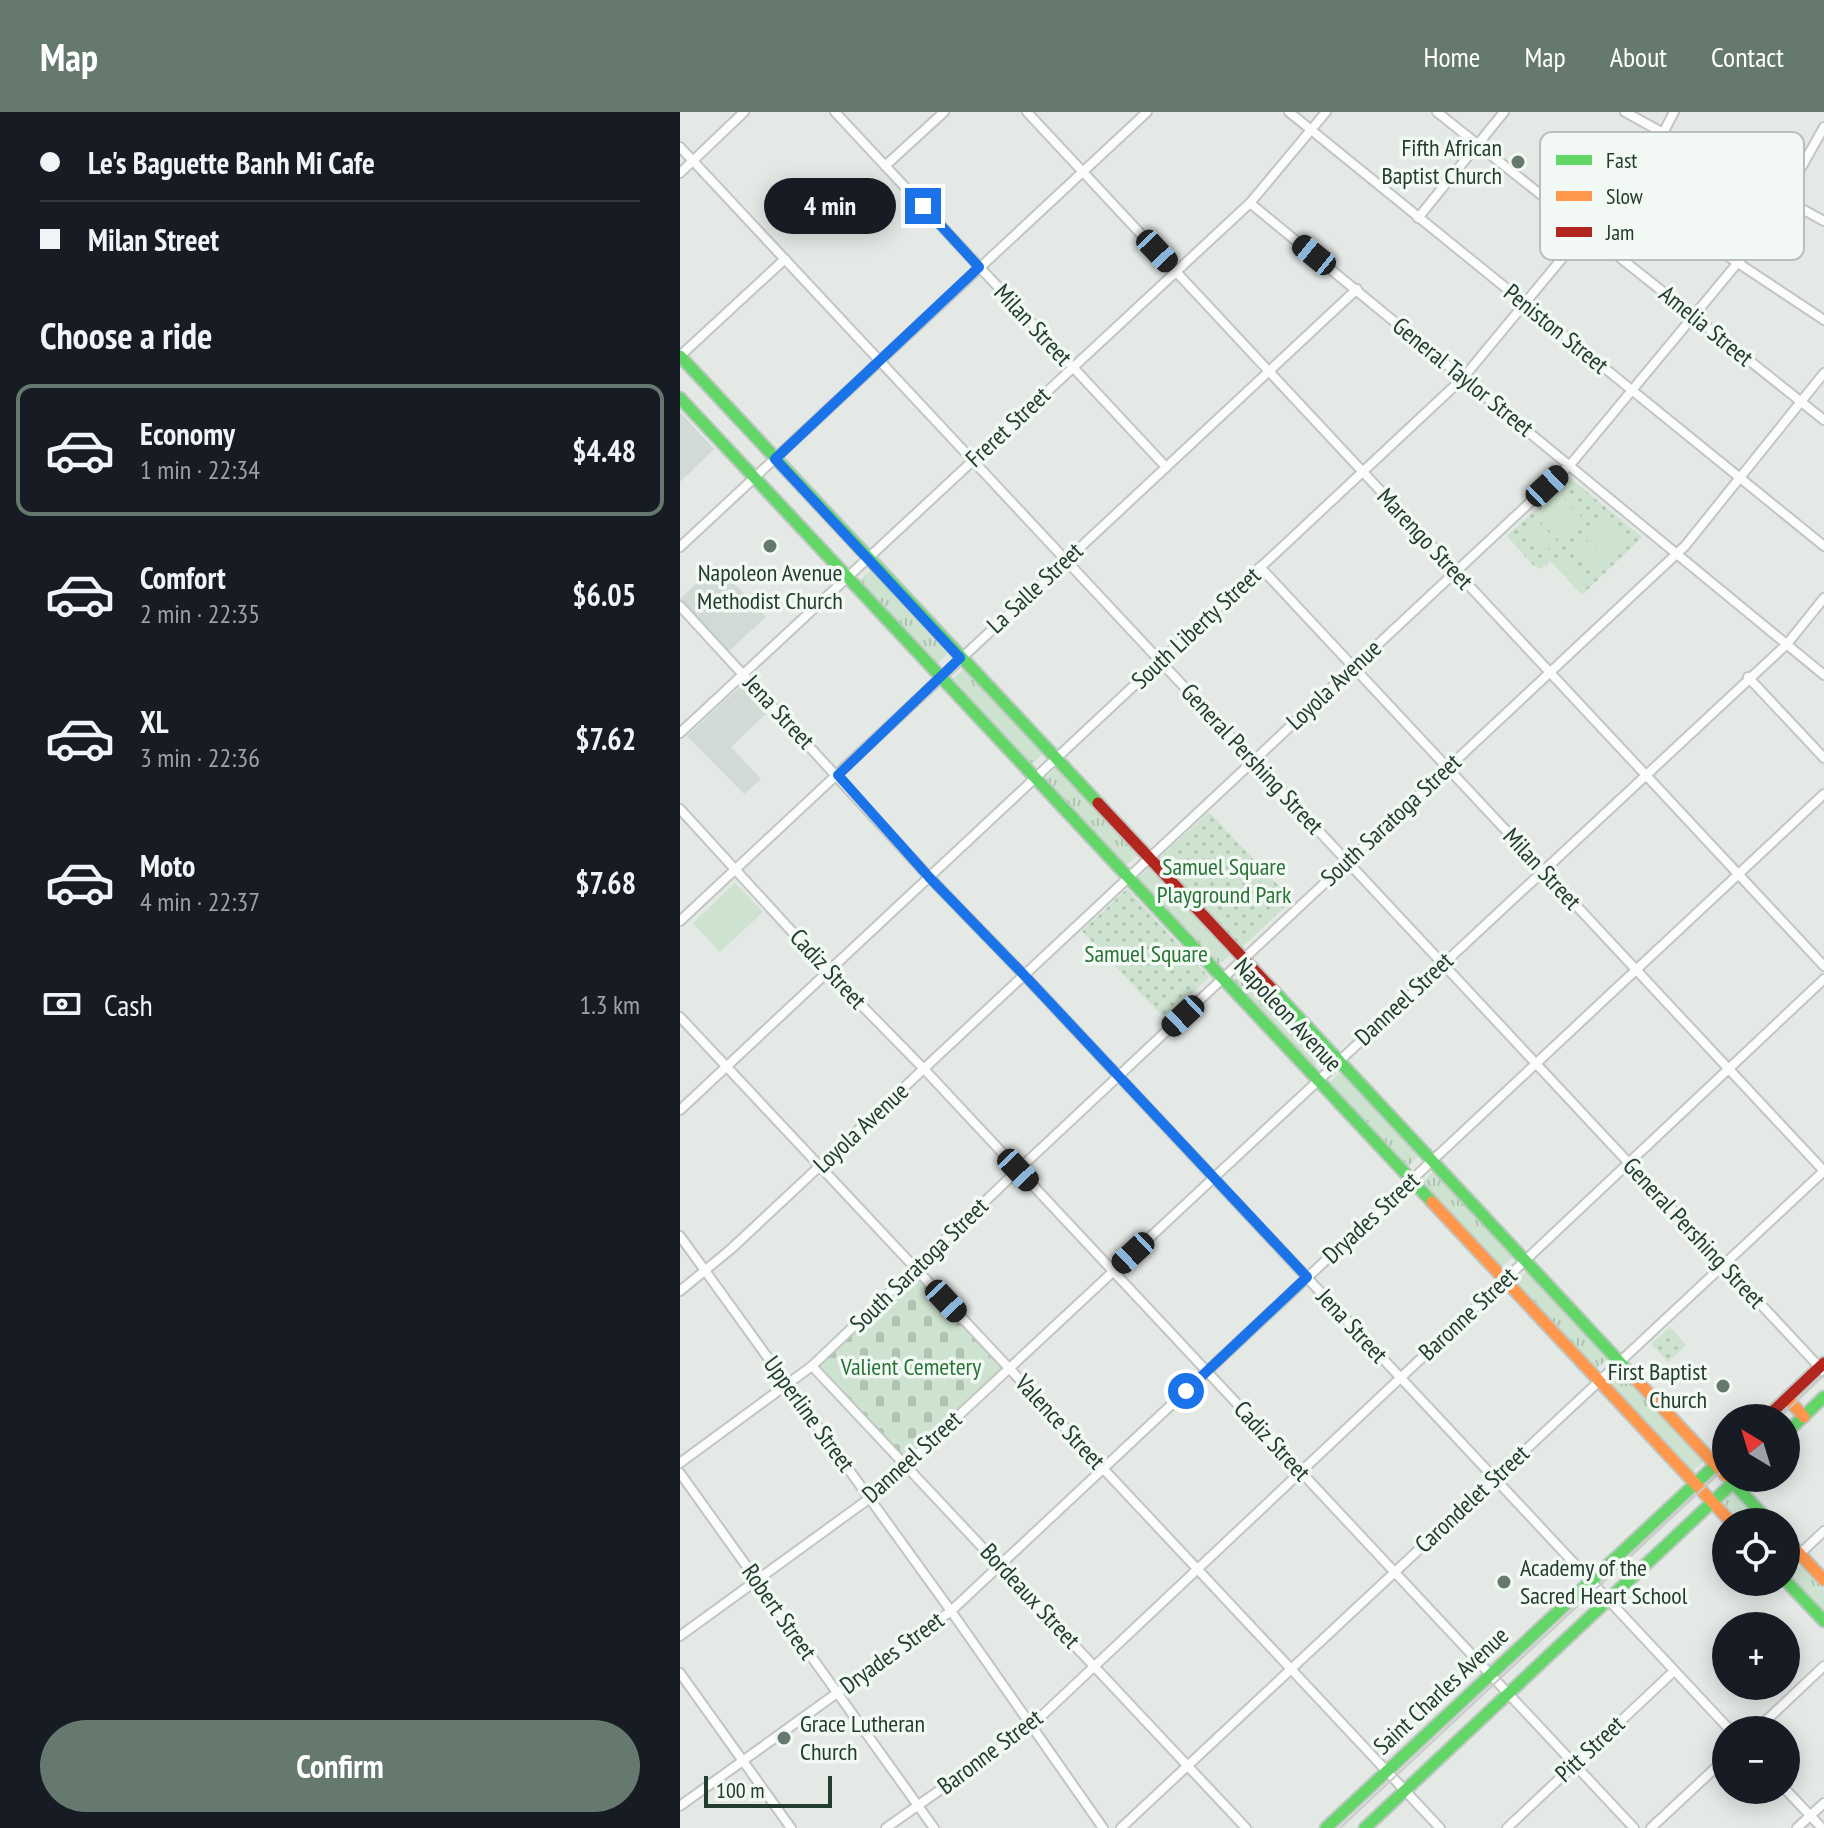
<!DOCTYPE html>
<html lang="en">
<head>
<meta charset="utf-8">
<style>
  :root { --surface:#171b24; --page:#242831; --text:#f1f3f6; --muted:#9ea1a6; --line:#363941; --accent:#66796f }
  body { margin:0; font-family:"PT Sans Narrow",sans-serif; background:var(--page); color:var(--text); height:100vh; display:flex; flex-direction:column; font-size:30px; white-space:nowrap }
  * { box-sizing:border-box; margin:0 }
  p { font-size:26px; color:var(--muted) }
  .icon { flex:none; width:44px; height:44px; fill:none; stroke:currentColor; stroke-width:2; stroke-linecap:round; stroke-linejoin:round }
  .map { position:relative; flex:1; overflow:hidden }
  .panel { display:flex; flex-direction:column; background:var(--surface); width:680px }
  .panel>* { flex:none }
  .guide { display:grid; align-content:center; height:176px; padding:0 40px; background:var(--surface) }
  .needle { width:52px; rotate:322deg }
  .controls { position:absolute; left:1032px; top:1292px; display:grid; gap:16px }
  .controls a { display:grid; place-items:center; width:88px; height:88px; border-radius:50%; background:var(--surface); box-shadow:0 4px 20px #0003; font-size:40px }
  .scale { position:absolute; left:24px; bottom:20px; width:128px; box-sizing:border-box; padding-left:8px; border:4px solid #223c2f; border-top:0; font-size:22px; line-height:28px; white-space:nowrap; color:#223c2f; -webkit-text-stroke:6px #f2f8f4; paint-order:stroke }
  .end { position:absolute; width:36px; height:36px; margin:-18px; border:10px solid #1a73e8; background:#fff; box-shadow:0 0 0 4px #fff }
  .from { border-radius:50% }
  .bubble { position:absolute; height:56px; border-radius:28px; background:var(--surface); box-shadow:0 4px 20px #0003; font-size:26px; font-weight:800; line-height:56px; text-align:center }
  .car { position:absolute; width:24px; height:48px; margin:-24px -12px; border-radius:10px; box-shadow:0 0 6px 2px #0007; background:linear-gradient(#222 24%,#8ab4d8 0 40%,#222 0 76%,#8ab4d8 0 86%,#222 0) }
  .guide b { display:flex; align-items:center; gap:28px; height:76px; font-size:30px }
  .guide b+b { border-top:2px solid var(--line) }
  .guide i { width:20px; height:20px; background:var(--text) }
  ul { padding:0; list-style:none }
  li { display:flex; align-items:center; gap:24px; height:132px; margin:0 16px 12px; padding:0 24px; border:4px solid transparent; border-radius:16px }
  li div { flex:1 }
  li b { display:block; font-size:30px }
  li em { font-style:normal; font-weight:800 }
  li.active { border-color:var(--accent) }
  li>.icon { width:72px; height:72px; stroke-width:1.5 }
  h2 { padding:0 40px; font-size:36px; line-height:96px }
  .pay { display:flex; align-items:center; gap:20px; height:88px; padding:0 40px; font-size:30px }
  .pay p { margin-inline-start:auto }
  .primary-button { display:flex; gap:16px; margin-top:auto; padding:16px 40px }
  .primary-button a { flex:1; height:92px; border-radius:48px; background:var(--accent); color:#fff; font-size:32px; font-weight:800; line-height:92px; text-align:center }
  header { display:flex; align-items:center; gap:48px; box-sizing:border-box; height:112px; padding:0 40px; background:var(--accent); color:#fff }
  header strong { font-size:38px }
  nav { display:flex; gap:44px; margin-inline-start:auto; font-size:28px }
  main { display:flex; flex:1; min-height:0 }
  .map>svg:first-child { display:block }
  .built { fill:#d1dad5 }
  .grass { fill:url(#grass-tufts) }
  .cemetery { fill:url(#cemetery-stones) }
  .park { fill:url(#park-dots) }
  .pitch { fill:#cde2cf }
  .lines { fill:none; stroke-linecap:round; stroke-linejoin:round }
  .street-casing { stroke:#c1c6c3; stroke-width:12 }
  .fast-casing { stroke:#bfc7c3; stroke-width:15 }
  .slow-casing { stroke:#bfc7c3; stroke-width:15 }
  .jam-casing { stroke:#bfc7c3; stroke-width:15 }
  .street { stroke:#fbfcfb; stroke-width:8 }
  .fast { stroke:#63d668; stroke-width:11 }
  .slow { stroke:#ff974d; stroke-width:11 }
  .jam { stroke:#b3261e; stroke-width:11 }
  .tram { stroke:#c7cac8; stroke-width:2 }
  .route { stroke:#1a73e8; stroke-width:10 }
  .poi-dot { fill:#66796f; stroke:#f2f8f4; stroke-width:3 }
  .labels { text-anchor:middle; stroke-width:7; stroke-linejoin:round; paint-order:stroke }
  .poi-label { font-size:24px; fill:#223c2f; stroke:#f2f8f4; text-anchor:end }
  .street-label { font-size:24px; fill:#223c2f; stroke:#f2f8f4 }
  .park-label { font-size:24px; fill:#2c7338; stroke:#f2f8f4 }
  .key { fill:#f2f8f4; stroke:#b4c0b9; stroke-width:2 }
  .key-label { font-size:22px; fill:#223c2f }
</style>
</head>
<body>
<header>
<strong>Map</strong>
<nav><a>Home</a><a>Map</a><a>About</a><a>Contact</a></nav>
</header>
<main>
<section class="panel">
<div class="guide">
<b><i class="from"></i>Le's Baguette Banh Mi Cafe</b>
<b><i></i>Milan Street</b>
</div>
<h2>Choose a ride</h2>
<ul>
<li class="active"><svg class="icon" aria-label="car" viewBox="0 0 24 24"><path d="M5 17H2v-5l4-1 3-4h7l3 4 3 1v5h-3M9 17h6M6 11h13"/><circle cx="7" cy="17" r="2"/><circle cx="17" cy="17" r="2"/></svg><div><b>Economy</b><p>1 min · 22:34</p></div><em>$4.48</em></li>
<li><svg class="icon" aria-label="car" viewBox="0 0 24 24"><path d="M5 17H2v-5l4-1 3-4h7l3 4 3 1v5h-3M9 17h6M6 11h13"/><circle cx="7" cy="17" r="2"/><circle cx="17" cy="17" r="2"/></svg><div><b>Comfort</b><p>2 min · 22:35</p></div><em>$6.05</em></li>
<li><svg class="icon" aria-label="car" viewBox="0 0 24 24"><path d="M5 17H2v-5l4-1 3-4h7l3 4 3 1v5h-3M9 17h6M6 11h13"/><circle cx="7" cy="17" r="2"/><circle cx="17" cy="17" r="2"/></svg><div><b>XL</b><p>3 min · 22:36</p></div><em>$7.62</em></li>
<li><svg class="icon" aria-label="car" viewBox="0 0 24 24"><path d="M5 17H2v-5l4-1 3-4h7l3 4 3 1v5h-3M9 17h6M6 11h13"/><circle cx="7" cy="17" r="2"/><circle cx="17" cy="17" r="2"/></svg><div><b>Moto</b><p>4 min · 22:37</p></div><em>$7.68</em></li>
</ul>
<div class="pay"><svg class="icon" aria-label="cash" viewBox="0 0 24 24"><path d="M3 7h18v10H3z"/><circle cx="12" cy="12" r="2"/></svg>Cash<p>1.3 km</p></div>
<div class="primary-button"><a>Confirm</a></div>
</section>
<div class="map">
<svg width="1144" height="1716" viewBox="0 0 1144 1716">
  <defs>
    <pattern id="grass-tufts" width="24" height="20" patternUnits="userSpaceOnUse" patternTransform="scale(2)"><rect width="24" height="20" fill="#cde2cf"/><path d="M3 7l-1-3M5 7V3M7 7l1-3M15 17l-1-3M17 17v-4M19 17l1-3" fill="none" stroke="#b0c3b2"/></pattern>
    <pattern id="cemetery-stones" width="16" height="16" patternUnits="userSpaceOnUse" patternTransform="scale(2)"><rect width="16" height="16" fill="#cde2cf"/><path d="M2 7V4a2 2 0 0 1 4 0v3zM10 15v-3a2 2 0 0 1 4 0v3z" fill="#b0c3b2"/></pattern>
    <pattern id="park-dots" width="8" height="8" patternUnits="userSpaceOnUse" patternTransform="scale(2)"><rect width="8" height="8" fill="#cde2cf"/><path d="M2 2h.1M6 6h.1" fill="none" stroke="#b0c3b2" stroke-width="1.8" stroke-linecap="round"/></pattern>
  </defs>
  <rect width="100%" height="100%" fill="#e4e9e6"/>
  <!-- built -->
  <g class="built">
    <path d="M0,300L34,337L0,370Z"/>
    <path d="M36,452L86,505L48,540L0,487Z"/>
    <path d="M61,574L66,575L89,599L51,635L81,667L64,682L7,624Z"/>
  </g>
  <!-- grass -->
  <g class="grass">
    <path d="M191,458L269,541L256,553L178,470Z"/>
    <path d="M284,557L363,642L350,654L271,569Z"/>
    <path d="M376,656L458,743L444,755L363,669Z"/>
    <path d="M469,756L550,843L537,854L457,768Z"/>
    <path d="M565,858L645,944L632,956L552,870Z"/>
    <path d="M660,961L739,1044L726,1056L647,972Z"/>
    <path d="M753,1060L833,1145L820,1156L741,1072Z"/>
    <path d="M846,1160L928,1247L915,1258L834,1171Z"/>
    <path d="M941,1261L1024,1349L1011,1361L928,1272Z"/>
    <path d="M1054,1380L1081,1410H1056L1040,1393Z"/>
    <path d="M1121,1453L1144,1478V1503L1108,1465Z"/>
  </g>
  <!-- cemetery -->
  <path class="cemetery" d="M236,1157L330,1256L226,1352L132,1254Z"/>
  <!-- park -->
  <g class="park">
    <path d="M890,366L962,425L902,483L870,449L861,457L854,454L827,424Z"/>
    <path d="M529,700L612,788L560,837L477,748Z"/>
    <path d="M447,777L529,865L485,907L402,819Z"/>
    <path d="M990,1215L1006,1233L988,1250L971,1232Z"/>
  </g>
  <!-- pitch -->
  <g class="pitch">
    <path d="M881,383L902,405L892,415L871,393Z"/>
    <path d="M868,395L889,418L879,427L858,405Z"/>
    <path d="M930,404L951,426L941,436L920,414Z"/>
    <path d="M856,407L877,429L866,439L845,417Z"/>
    <path d="M917,417L937,439L927,449L906,427Z"/>
    <path d="M902,430L923,452L913,462L892,440Z"/>
    <path d="M889,443L909,466L899,475L878,453Z"/>
    <path d="M55,771L83,800L40,840L13,811Z"/>
  </g>
  <g class="lines">
    <!-- street casing -->
    <g class="street-casing">
      <g id="street">
        <path d="M155,0L486,355"/>
        <path d="M347,0L1144,854"/>
        <path d="M609,0L1144,434"/>
        <path d="M757,0L1144,308"/>
        <path d="M945,0L1144,109"/>
        <path d="M0,35L1144,1260"/>
        <path d="M205,54L264,0"/>
        <path d="M0,61L64,0"/>
        <path d="M942,74L1144,208"/>
        <path d="M570,91L1144,563"/>
        <path d="M738,106L824,0"/>
        <path d="M0,244L105,147"/>
        <path d="M0,435L467,0"/>
        <path d="M580,455L1144,1059"/>
        <path d="M0,494L249,765L344,863L1050,1618"/>
        <path d="M1068,565L1144,646"/>
        <path d="M0,621L570,91L646,0"/>
        <path d="M0,697L148,859L244,957L954,1716"/>
        <path d="M0,809L677,177"/>
        <path d="M0,905L760,1716"/>
        <path d="M0,998L783,266L942,74L983,21L994,0"/>
        <path d="M0,1124L271,1499L423,1716"/>
        <path d="M0,1179L51,1137L890,353L1065,142L1104,86L1144,15"/>
        <path d="M132,1254L566,1716"/>
        <path d="M0,1351L132,1254L338,1058L1005,434L1144,261"/>
        <path d="M0,1361L254,1716"/>
        <path d="M1106,1455L1144,1419"/>
        <path d="M0,1524L190,1386L1107,532L1144,486"/>
        <path d="M0,1561L111,1716"/>
        <path d="M1076,1618L1144,1554"/>
        <path d="M1106,1678L1142,1716"/>
        <path d="M0,1694L271,1499L1144,682"/>
        <path d="M206,1716L352,1613L1144,867"/>
        <path d="M441,1716L1144,1059"/>
        <path d="M827,1716L994,1559"/>
        <path d="M971,1716L1046,1646"/>
        <path d="M1117,1716L1144,1691"/>
      </g>
    </g>
    <!-- fast casing -->
    <g class="fast-casing">
      <g id="fast">
        <path d="M0,244L418,691"/>
        <path d="M0,286L752,1090"/>
        <path d="M593,878L948,1259"/>
        <path d="M1106,1321L1144,1285"/>
        <path d="M1049,1367L1090,1410"/>
        <path d="M1106,1469L1144,1509"/>
        <path d="M646,1716L1046,1343"/>
        <path d="M685,1716L1058,1366"/>
      </g>
    </g>
    <!-- slow casing -->
    <g class="slow-casing">
      <g id="slow">
        <path d="M752,1090L1051,1410"/>
        <path d="M948,1259L1046,1364"/>
        <path d="M1107,1286L1124,1305"/>
        <path d="M1106,1427L1144,1468"/>
      </g>
    </g>
    <!-- jam casing -->
    <g class="jam-casing">
      <g id="jam">
        <path d="M418,691L593,878"/>
        <path d="M1086,1306L1144,1251"/>
      </g>
    </g>
    <!-- street -->
    <use href="#street" class="street"/>
    <!-- fast -->
    <use href="#fast" class="fast"/>
    <!-- slow -->
    <use href="#slow" class="slow"/>
    <!-- jam -->
    <use href="#jam" class="jam"/>
    <!-- tram -->
    <g class="tram">
      <path d="M1099,1306L1144,1263"/>
      <path d="M660,1716L1046,1355"/>
    </g>
  </g>
  <g class="lines">
    <!-- route -->
    <path class="route" d="M243,94L299,155L95,347L280,546L158,663L249,765L344,863L627,1165L506,1279"/>
  </g>
  <!-- markers -->
  <g class="poi-dot">
    <circle cx="838" cy="50" r="8"/>
    <circle cx="90" cy="434" r="8"/>
    <circle cx="1043" cy="1274" r="8"/>
    <circle cx="824" cy="1470" r="8"/>
    <circle cx="104" cy="1626" r="8"/>
  </g>
  <g class="labels">
    <!-- poi labels -->
    <g class="poi-label">
      <text x="822" y="44">Fifth African<tspan x="822" dy="28">Baptist Church</tspan></text>
      <text x="90" y="469" text-anchor="middle">Napoleon Avenue<tspan x="90" dy="28">Methodist Church</tspan></text>
      <text x="1027" y="1268">First Baptist<tspan x="1027" dy="28">Church</tspan></text>
      <text x="840" y="1464" text-anchor="start">Academy of the<tspan x="840" dy="28">Sacred Heart School</tspan></text>
      <text x="120" y="1620" text-anchor="start">Grace Lutheran<tspan x="120" dy="28">Church</tspan></text>
    </g>
    <!-- street labels -->
    <g class="street-label">
      <text transform="translate(353 213) rotate(47)" y="8">Milan Street</text>
      <text transform="translate(1026 214) rotate(39)" y="8">Amelia Street</text>
      <text transform="translate(876 217) rotate(39)" y="8">Peniston Street</text>
      <text transform="translate(783 265) rotate(39)" y="8">General Taylor Street</text>
      <text transform="translate(328 315) rotate(-43)" y="8">Freret Street</text>
      <text transform="translate(745 427) rotate(47)" y="8">Marengo Street</text>
      <text transform="translate(355 476) rotate(-43)" y="8">La Salle Street</text>
      <text transform="translate(516 516) rotate(-43)" y="8">South Liberty Street</text>
      <text transform="translate(654 573) rotate(-43)" y="8">Loyola Avenue</text>
      <text transform="translate(99 600) rotate(47)" y="8">Jena Street</text>
      <text transform="translate(572 647) rotate(47)" y="8">General Pershing Street</text>
      <text transform="translate(711 708) rotate(-43)" y="8">South Saratoga Street</text>
      <text transform="translate(862 757) rotate(47)" y="8">Milan Street</text>
      <text transform="translate(148 857) rotate(47)" y="8">Cadiz Street</text>
      <text transform="translate(724 887) rotate(-43)" y="8">Danneel Street</text>
      <text transform="translate(608 903) rotate(47)" y="8">Napoleon Avenue</text>
      <text transform="translate(181 1016) rotate(-43)" y="8">Loyola Avenue</text>
      <text transform="translate(691 1106) rotate(-43)" y="8">Dryades Street</text>
      <text transform="translate(1014 1121) rotate(47)" y="8">General Pershing Street</text>
      <text transform="translate(239 1153) rotate(-44)" y="8">South Saratoga Street</text>
      <text transform="translate(788 1202) rotate(-43)" y="8">Baronne Street</text>
      <text transform="translate(672 1214) rotate(47)" y="8">Jena Street</text>
      <text transform="translate(129 1302) rotate(54)" y="8">Upperline Street</text>
      <text transform="translate(380 1310) rotate(47)" y="8">Valence Street</text>
      <text transform="translate(592 1329) rotate(47)" y="8">Cadiz Street</text>
      <text transform="translate(232 1345) rotate(-42)" y="8">Danneel Street</text>
      <text transform="translate(792 1387) rotate(-43)" y="8">Carondelet Street</text>
      <text transform="translate(350 1484) rotate(47)" y="8">Bordeaux Street</text>
      <text transform="translate(99 1500) rotate(55)" y="8">Robert Street</text>
      <text transform="translate(212 1541) rotate(-36)" y="8">Dryades Street</text>
      <text transform="translate(761 1579) rotate(-43)" y="8">Saint Charles Avenue</text>
      <text transform="translate(910 1637) rotate(-43)" y="8">Pitt Street</text>
      <text transform="translate(310 1640) rotate(-37)" y="8">Baronne Street</text>
    </g>
    <!-- park labels -->
    <g class="park-label">
      <text x="544" y="763">Samuel Square<tspan x="544" dy="28">Playground Park</tspan></text>
      <text x="466" y="850">Samuel Square</text>
      <text x="231" y="1263">Valient Cemetery</text>
    </g>
  </g>
  <!-- legend -->
  <rect x="860" y="20" width="264" height="128" rx="12" class="key"/>
  <rect x="876" y="43" width="36" height="10" fill="#63d668"/>
  <rect x="876" y="79" width="36" height="10" fill="#ff974d"/>
  <rect x="876" y="115" width="36" height="10" fill="#b3261e"/>
  <g class="key-label">
    <text x="926" y="56">Fast</text>
    <text x="926" y="92">Slow</text>
    <text x="926" y="128">Jam</text>
  </g>
</svg>
<div class="controls">
<a><svg class="needle" viewBox="-14 -14 28 28"><path d="M0-13l5 13h-10z" fill="#e53935"/><path d="M0 13l5-13h-10z" fill="#9ea1a6"/></svg></a>
<a><svg class="icon" aria-label="locate" viewBox="0 0 24 24"><circle cx="12" cy="12" r="6"/><path d="M12 2v4M12 18v4M2 12h4M18 12h4"/></svg></a>
<a>+</a>
<a>−</a>
</div>
<div class="scale">100 m</div>
<i class="end from" style="left:506px;top:1279px"></i>
<i class="end" style="left:243px;top:94px"></i>
<div class="bubble" style="left:84px;top:66px;width:132px">4 min</div>
<i class="car" style="left:477px;top:139px;rotate:137deg"></i>
<i class="car" style="left:634px;top:143px;rotate:309deg"></i>
<i class="car" style="left:867px;top:374px;rotate:47deg"></i>
<i class="car" style="left:503px;top:904px;rotate:227deg"></i>
<i class="car" style="left:338px;top:1058px;rotate:137deg"></i>
<i class="car" style="left:453px;top:1141px;rotate:227deg"></i>
<i class="car" style="left:266px;top:1189px;rotate:137deg"></i>
</div>
</main>
</body>
</html>
